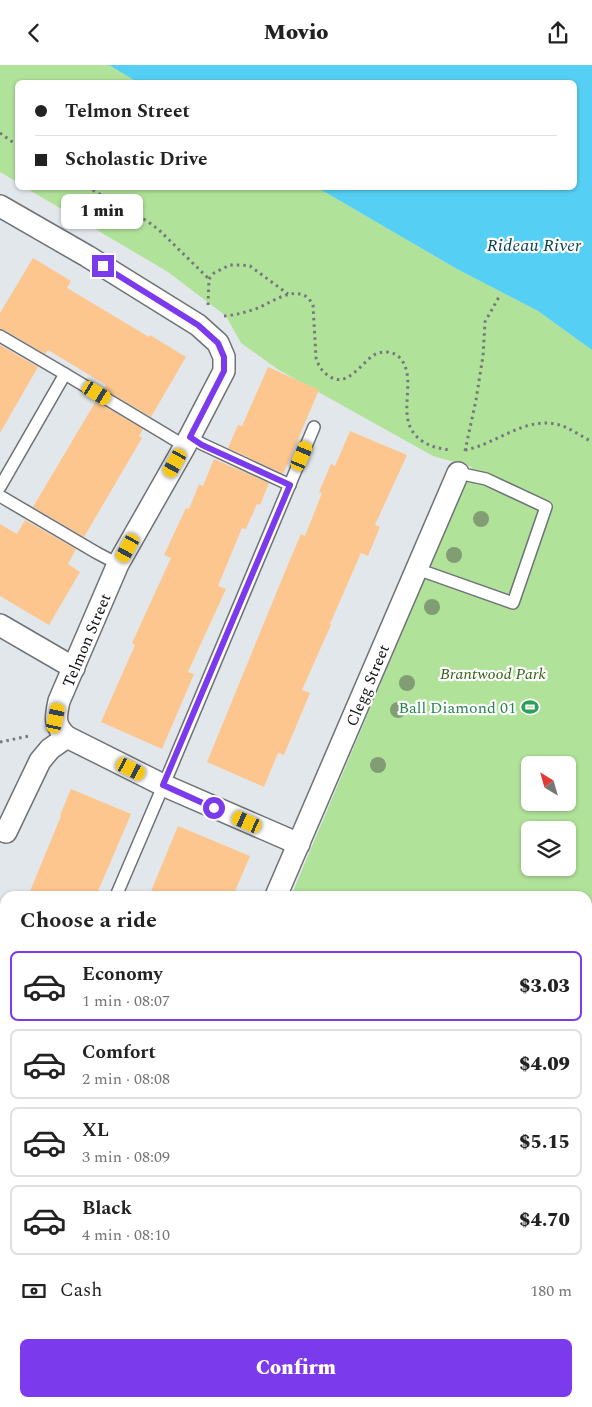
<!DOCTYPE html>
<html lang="en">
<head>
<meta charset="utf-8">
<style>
  :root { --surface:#fff; --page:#f6f6f6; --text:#222; --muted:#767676; --line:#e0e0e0; --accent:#7c3aed }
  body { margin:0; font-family:Spectral,serif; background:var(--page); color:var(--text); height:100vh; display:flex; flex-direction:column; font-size:19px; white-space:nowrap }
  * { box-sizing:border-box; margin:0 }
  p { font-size:16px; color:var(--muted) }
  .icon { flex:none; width:28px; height:28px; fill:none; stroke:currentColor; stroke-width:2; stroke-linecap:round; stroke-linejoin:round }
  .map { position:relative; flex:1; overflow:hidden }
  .drawer { position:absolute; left:0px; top:826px; width:592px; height:516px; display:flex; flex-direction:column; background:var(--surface); border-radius:15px 15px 0 0; box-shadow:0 1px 4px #0004 }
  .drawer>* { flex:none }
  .guide { position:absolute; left:15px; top:15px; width:562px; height:110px; border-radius:8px; box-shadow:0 1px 4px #0004; display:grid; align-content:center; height:110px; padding:0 20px; background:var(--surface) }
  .needle { width:32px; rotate:323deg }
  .tools { position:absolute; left:521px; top:691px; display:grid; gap:10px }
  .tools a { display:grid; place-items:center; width:55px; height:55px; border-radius:8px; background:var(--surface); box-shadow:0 1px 4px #0004; font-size:25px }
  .end { position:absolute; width:22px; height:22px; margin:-11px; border:6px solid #7c3aed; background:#fff; box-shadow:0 0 0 2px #fff }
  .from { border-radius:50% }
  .bubble { position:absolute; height:35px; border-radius:8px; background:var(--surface); box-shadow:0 1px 4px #0004; font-size:16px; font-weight:800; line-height:35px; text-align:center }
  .car { position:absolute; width:15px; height:30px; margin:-15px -8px; border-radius:6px; box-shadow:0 0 4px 1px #0007; background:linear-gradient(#f5c518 24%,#345 0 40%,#f5c518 0 76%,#345 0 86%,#f5c518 0) }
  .guide b { display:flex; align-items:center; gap:18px; height:48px; font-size:19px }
  .guide b+b { border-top:1px solid var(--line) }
  .guide i { width:12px; height:12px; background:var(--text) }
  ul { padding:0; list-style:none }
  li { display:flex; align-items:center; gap:15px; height:70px; margin:0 10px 8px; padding:0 10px; border:2px solid var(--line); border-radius:8px }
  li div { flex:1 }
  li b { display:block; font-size:19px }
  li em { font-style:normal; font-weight:800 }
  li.selected { border-color:var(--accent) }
  li>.icon { width:45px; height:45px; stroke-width:1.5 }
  h2 { padding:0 20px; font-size:22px; line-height:60px }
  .pay { display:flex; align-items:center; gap:12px; height:55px; padding:0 20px; font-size:19px }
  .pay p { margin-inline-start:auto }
  .primary-button { display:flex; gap:10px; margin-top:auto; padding:10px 20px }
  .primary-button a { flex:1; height:58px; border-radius:8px; background:var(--accent); color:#fff; font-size:20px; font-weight:800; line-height:58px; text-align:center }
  header { display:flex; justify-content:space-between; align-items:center; height:65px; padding:0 20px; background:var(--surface); font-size:22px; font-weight:800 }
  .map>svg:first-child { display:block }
  .education { fill:#ebd9c8 }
  .green { fill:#b0e299; fill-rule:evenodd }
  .forest { fill:#80b367 }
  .water { fill:#55d0f4 }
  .building { fill:#fec68f }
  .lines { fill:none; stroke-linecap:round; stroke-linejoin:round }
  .lane-casing { stroke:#6e7276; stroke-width:14 }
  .street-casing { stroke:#6e7276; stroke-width:24 }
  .path { stroke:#76797c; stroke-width:3; stroke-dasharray:2.5 4; stroke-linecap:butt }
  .lane { stroke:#fff; stroke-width:11 }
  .street { stroke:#fff; stroke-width:21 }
  .tree { fill:#819d74 }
  .route { stroke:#7c3aed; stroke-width:6 }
  .labels { text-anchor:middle; stroke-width:4.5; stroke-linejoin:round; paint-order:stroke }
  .street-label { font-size:16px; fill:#0e0f11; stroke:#fff }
  .park-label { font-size:16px; font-style:italic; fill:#326113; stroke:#fff }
  .leisure-label { font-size:16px; fill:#27864d; stroke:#fff; text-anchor:end }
  .water-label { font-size:18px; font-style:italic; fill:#033e4c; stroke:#fff }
</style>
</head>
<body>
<header><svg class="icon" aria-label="back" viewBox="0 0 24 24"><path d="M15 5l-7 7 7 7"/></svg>Movio<svg class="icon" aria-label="share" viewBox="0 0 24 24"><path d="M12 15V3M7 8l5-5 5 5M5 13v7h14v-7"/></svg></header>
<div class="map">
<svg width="592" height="1342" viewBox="0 0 592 1342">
  <rect width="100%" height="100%" fill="#e2e7eb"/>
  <!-- education -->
  <path class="education" d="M0,838L5,841V1338H27L25,1342H0Z"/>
  <!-- green -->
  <g class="green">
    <path d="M0,0H109L139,17L18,18L17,117L0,107Z"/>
    <path d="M26,123H318L457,204L538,246L592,285V989L588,988V831H291L472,402L433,391L279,305L241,278L226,251L168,207ZM530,700H568V738H530ZM530,765H568V802H530Z"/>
  </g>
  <!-- forest -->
  <path class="forest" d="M0,975L5,977V1173L0,1168Z"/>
  <!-- water -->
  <path class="water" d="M109,0H592V285L538,246L457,204L318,123L575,122V18H139Z"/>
  <!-- building -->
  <g class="building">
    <path d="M33,193L71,216L67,223L149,272L150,270L186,292L151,352L104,324L106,320L48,285L45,289L4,265L0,264V248Z"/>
    <path d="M0,280L38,302L0,368Z"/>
    <path d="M268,302L319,325L283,409L228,383L238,360L242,361Z"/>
    <path d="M96,336L143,364L139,371L142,373L84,472L33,442Z"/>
    <path d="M350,366L407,390L375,460L380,462L368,491L361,488L330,559L331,560L302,625L310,628L284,690L278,688L264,722L207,697L289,497L301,469L305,471L322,428L319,427L331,399L335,401Z"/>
    <path d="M214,394L269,418L260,440L257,439L246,464L242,463L218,521L226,524L188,607L194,609L162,684L101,657L135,580L132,578L171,493L164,490L186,443L189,444L199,419L203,421Z"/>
    <path d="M25,455L76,484L68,499L80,507L49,560L0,531V459L17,469Z"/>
    <path d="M71,724L131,749L96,831H28L61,751L60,750Z"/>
    <path d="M178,761L250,791L233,831H149Z"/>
  </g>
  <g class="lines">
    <!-- lane casing -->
    <g class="lane-casing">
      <g id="lane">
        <path d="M0,271L65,309L185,381"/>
        <path d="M190,372L202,379L290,420"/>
        <path d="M0,422L65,309"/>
        <path d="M0,431L97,488L118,499"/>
        <path d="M417,504L513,538L546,442L486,414L458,408"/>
        <path d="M116,831L170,705L314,362"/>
      </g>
    </g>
    <!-- street casing -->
    <g class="street-casing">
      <g id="street">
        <path d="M0,141L87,191L198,260L218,278L224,292V306L185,381L118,499L59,636C56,651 53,660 67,672L163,720L299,779"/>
        <path d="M0,560L74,603"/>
        <path d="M6,767L40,696L50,684L67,672"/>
        <path d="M276,831L458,408"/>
        <path d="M588,1015L591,1003"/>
        <path d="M176,1338L184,1342"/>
        <path d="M64,1342L66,1338"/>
        <path d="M465,1342L468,1338"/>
      </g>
    </g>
    <!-- path -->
    <g class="path">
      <path d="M0,68L18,81"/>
      <path d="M87,122L147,156L159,165L209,214"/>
      <path d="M208,240L209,214L214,208L230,200H240L250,201L288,229"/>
      <path d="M224,251C236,250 247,247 258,243C274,236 301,216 313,240L316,293C318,300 322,307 329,311C347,324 361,298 374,290C382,285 395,286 401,294C419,318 392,355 422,376C431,382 441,384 451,385"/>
      <path d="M465,385C498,379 529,347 565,362C574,366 583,372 592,377"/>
      <path d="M465,386L476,335L483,291L485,257L500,230"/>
      <path d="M0,677L29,671"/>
    </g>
    <!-- lane -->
    <use href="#lane" class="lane"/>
    <!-- street -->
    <use href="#street" class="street"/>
  </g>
  <!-- trees -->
  <g class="tree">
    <circle cx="481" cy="454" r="8"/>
    <circle cx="454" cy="490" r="8"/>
    <circle cx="432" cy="542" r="8"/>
    <circle cx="407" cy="618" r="8"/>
    <circle cx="398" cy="645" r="8"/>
    <circle cx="378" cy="700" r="8"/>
  </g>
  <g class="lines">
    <!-- route -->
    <path class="route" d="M103,201L198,260L218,278L224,292V306L190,372L202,380L290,420L163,720L214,743"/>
  </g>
  <!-- icons -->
  <defs>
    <g id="stadium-bare" transform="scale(1.35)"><path d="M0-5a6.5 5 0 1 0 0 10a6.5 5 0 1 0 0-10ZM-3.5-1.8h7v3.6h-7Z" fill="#2e9e5b" stroke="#fff" stroke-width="2.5" paint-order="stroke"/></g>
  </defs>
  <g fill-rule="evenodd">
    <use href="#stadium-bare" x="530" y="642"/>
  </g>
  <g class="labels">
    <!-- street labels -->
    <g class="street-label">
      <text transform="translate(86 575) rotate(-67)" y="6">Telmon Street</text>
      <text transform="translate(367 620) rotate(-67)" y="6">Clegg Street</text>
    </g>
    <!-- park labels -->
    <g class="park-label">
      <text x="493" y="614">Brantwood Park</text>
    </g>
    <!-- leisure labels -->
    <g class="leisure-label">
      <text x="516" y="648">Ball Diamond 01</text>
    </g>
    <!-- water labels -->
    <g class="water-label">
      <text x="534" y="186">Rideau River</text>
    </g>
  </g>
</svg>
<div class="tools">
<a><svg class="needle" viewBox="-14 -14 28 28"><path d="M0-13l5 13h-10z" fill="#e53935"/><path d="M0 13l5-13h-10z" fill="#767676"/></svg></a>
<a><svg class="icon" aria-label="layers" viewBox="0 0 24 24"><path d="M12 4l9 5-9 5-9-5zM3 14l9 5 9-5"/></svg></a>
</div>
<i class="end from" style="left:214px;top:743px"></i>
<i class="end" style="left:103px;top:201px"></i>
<div class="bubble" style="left:61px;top:129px;width:82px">1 min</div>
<i class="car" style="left:97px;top:328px;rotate:121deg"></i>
<i class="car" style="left:302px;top:391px;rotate:23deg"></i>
<i class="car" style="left:175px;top:398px;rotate:209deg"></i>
<i class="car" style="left:128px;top:483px;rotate:209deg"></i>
<i class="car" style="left:56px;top:653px;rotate:12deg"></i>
<i class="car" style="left:131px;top:704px;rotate:117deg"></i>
<i class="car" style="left:247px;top:757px;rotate:294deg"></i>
<div class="guide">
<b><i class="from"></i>Telmon Street</b>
<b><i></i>Scholastic Drive</b>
</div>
<section class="drawer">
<h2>Choose a ride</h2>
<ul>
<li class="selected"><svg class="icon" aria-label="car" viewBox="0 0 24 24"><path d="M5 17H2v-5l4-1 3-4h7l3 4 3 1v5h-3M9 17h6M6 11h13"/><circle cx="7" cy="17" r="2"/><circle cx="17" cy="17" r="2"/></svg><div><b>Economy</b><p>1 min · 08:07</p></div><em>$3.03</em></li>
<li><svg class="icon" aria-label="car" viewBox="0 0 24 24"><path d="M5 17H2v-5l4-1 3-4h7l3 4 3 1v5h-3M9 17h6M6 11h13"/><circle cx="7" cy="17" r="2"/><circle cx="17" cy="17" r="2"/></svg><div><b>Comfort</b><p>2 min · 08:08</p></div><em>$4.09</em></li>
<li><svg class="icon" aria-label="car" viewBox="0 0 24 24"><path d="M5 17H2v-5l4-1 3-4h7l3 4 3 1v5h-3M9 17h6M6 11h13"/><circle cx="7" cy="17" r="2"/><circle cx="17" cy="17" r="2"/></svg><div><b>XL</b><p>3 min · 08:09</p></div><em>$5.15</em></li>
<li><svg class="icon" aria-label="car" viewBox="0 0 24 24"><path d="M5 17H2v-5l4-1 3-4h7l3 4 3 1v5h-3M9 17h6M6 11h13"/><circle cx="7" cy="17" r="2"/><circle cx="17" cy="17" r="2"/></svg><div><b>Black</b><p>4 min · 08:10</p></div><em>$4.70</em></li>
</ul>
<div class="pay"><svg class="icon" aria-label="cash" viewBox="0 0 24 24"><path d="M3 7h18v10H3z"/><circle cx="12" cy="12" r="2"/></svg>Cash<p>180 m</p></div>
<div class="primary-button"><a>Confirm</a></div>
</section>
</div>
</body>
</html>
